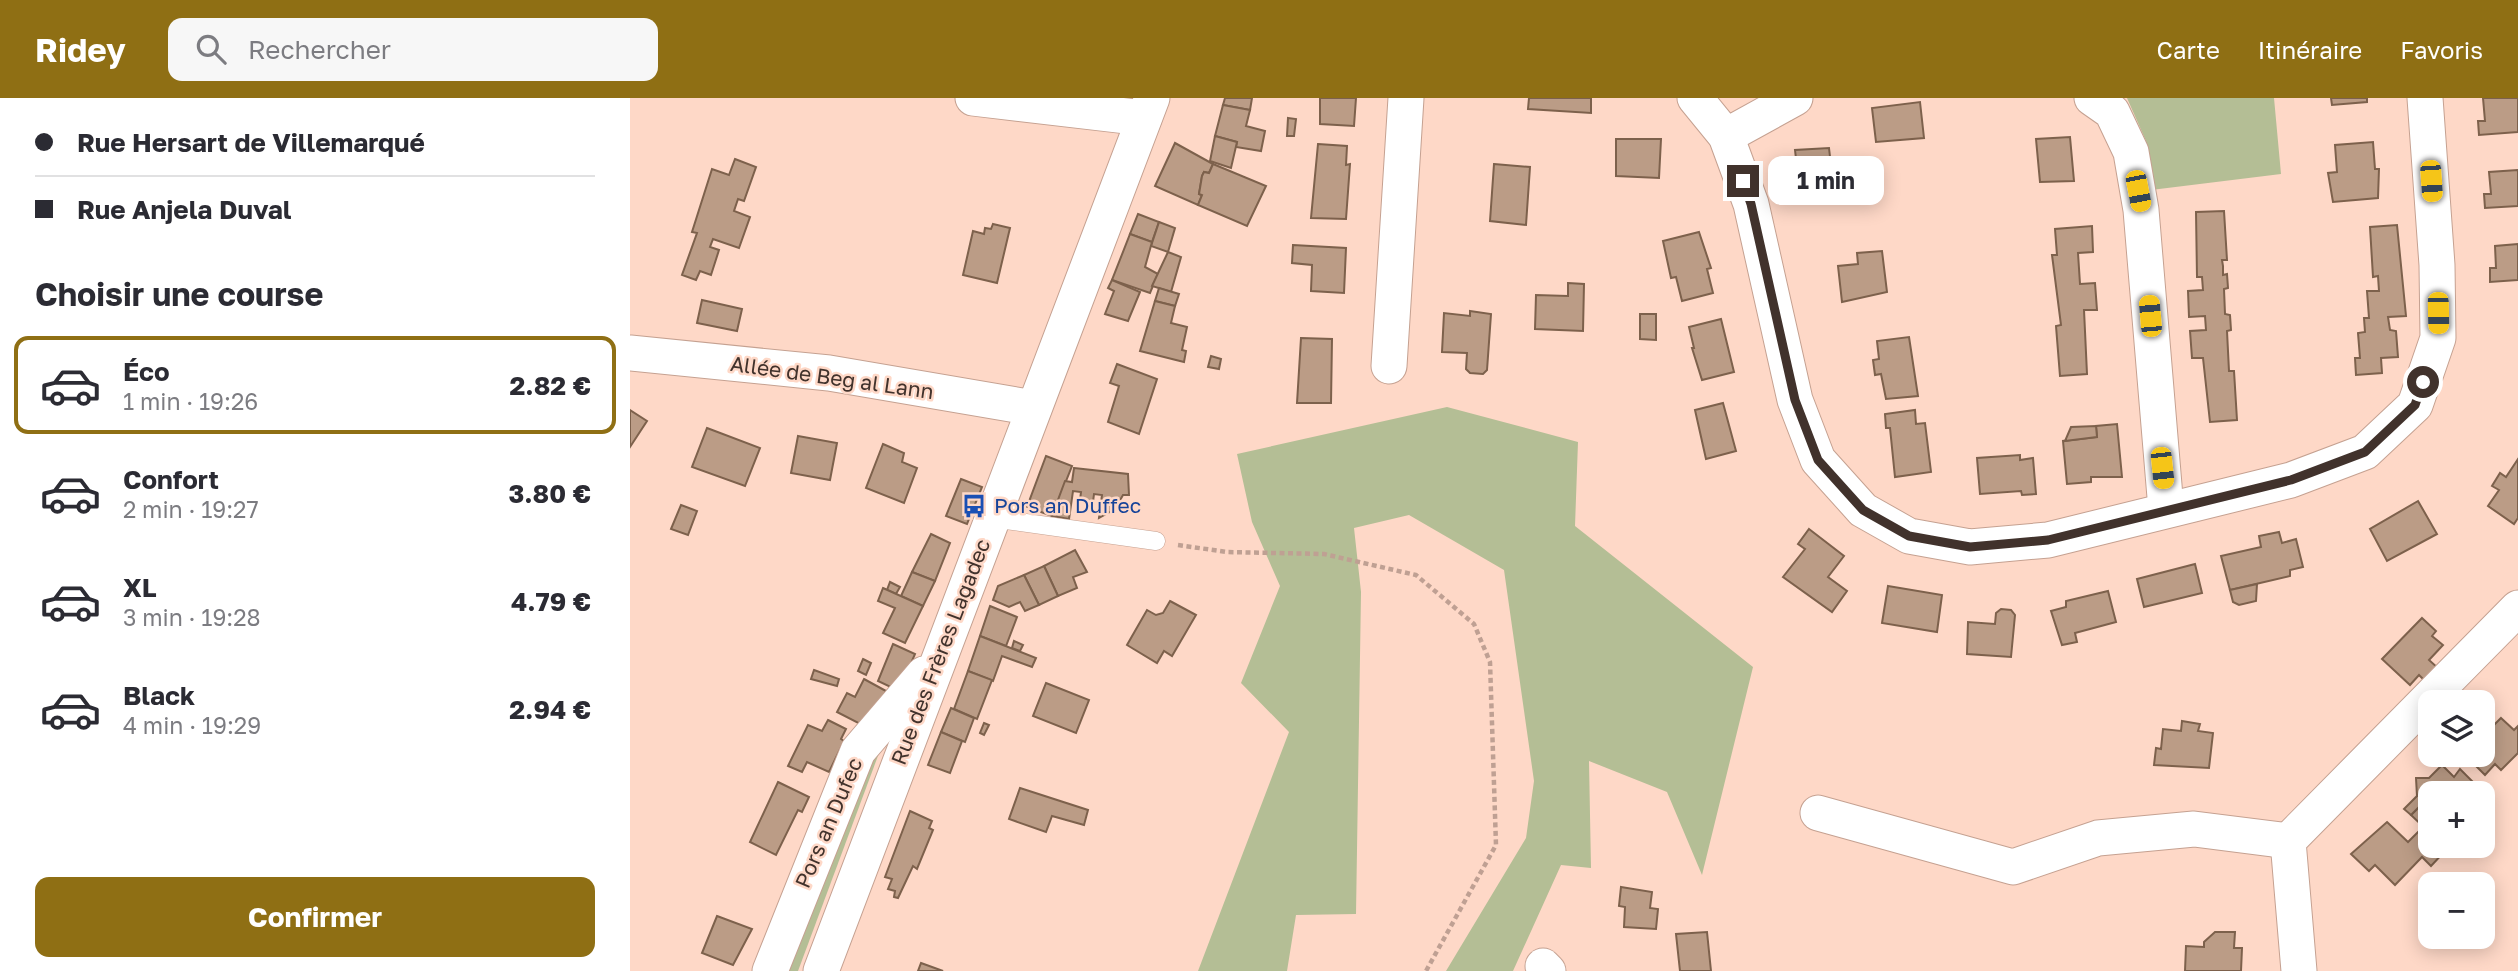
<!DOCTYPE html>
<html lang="fr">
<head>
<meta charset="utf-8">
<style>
  :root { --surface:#fff; --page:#f7f7f7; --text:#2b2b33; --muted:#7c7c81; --line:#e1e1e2; --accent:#8f6f14 }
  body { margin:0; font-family:"Golos Text",sans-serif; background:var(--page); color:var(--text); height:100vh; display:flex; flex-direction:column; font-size:26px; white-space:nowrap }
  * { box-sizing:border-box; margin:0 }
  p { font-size:23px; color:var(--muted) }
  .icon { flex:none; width:38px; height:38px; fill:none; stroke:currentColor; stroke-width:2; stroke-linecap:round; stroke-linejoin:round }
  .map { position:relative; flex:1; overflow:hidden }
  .details { display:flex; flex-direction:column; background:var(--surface); width:630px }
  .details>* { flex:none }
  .banner { display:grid; align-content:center; height:154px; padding:0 35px; background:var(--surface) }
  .fabs { position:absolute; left:1788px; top:592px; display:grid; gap:14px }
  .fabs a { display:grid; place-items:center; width:77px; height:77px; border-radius:14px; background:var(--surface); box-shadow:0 4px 18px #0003; font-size:35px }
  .end { position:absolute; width:32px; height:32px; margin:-16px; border:9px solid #41322c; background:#fff; box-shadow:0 0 0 4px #fff }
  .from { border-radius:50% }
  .bubble { position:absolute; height:49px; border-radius:14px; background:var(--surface); box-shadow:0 4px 18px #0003; font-size:23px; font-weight:700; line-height:49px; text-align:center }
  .car { position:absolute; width:21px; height:42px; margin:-21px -10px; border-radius:9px; box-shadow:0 0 5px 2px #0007; background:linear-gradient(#f5c518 24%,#345 0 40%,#f5c518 0 76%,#345 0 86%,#f5c518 0) }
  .banner b { display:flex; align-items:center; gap:24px; height:66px; font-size:26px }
  .banner b+b { border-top:2px solid var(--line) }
  .banner i { width:18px; height:18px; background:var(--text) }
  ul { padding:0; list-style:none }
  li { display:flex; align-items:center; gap:21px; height:98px; margin:0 14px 10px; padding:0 21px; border:4px solid transparent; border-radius:14px }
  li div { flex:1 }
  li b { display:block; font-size:26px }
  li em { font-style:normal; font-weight:700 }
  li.current { border-color:var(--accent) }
  li>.icon { width:63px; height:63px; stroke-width:1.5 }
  h2 { padding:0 35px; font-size:32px; line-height:84px }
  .primary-button { display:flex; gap:14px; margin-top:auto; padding:14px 35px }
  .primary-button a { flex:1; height:80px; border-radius:14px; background:var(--accent); color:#fff; font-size:28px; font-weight:700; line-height:80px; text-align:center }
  header { display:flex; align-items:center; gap:42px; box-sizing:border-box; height:98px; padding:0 35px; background:var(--accent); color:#fff }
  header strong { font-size:33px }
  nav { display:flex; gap:38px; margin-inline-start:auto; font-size:24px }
  .search { width:490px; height:63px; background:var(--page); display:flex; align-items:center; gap:18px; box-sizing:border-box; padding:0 24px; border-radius:14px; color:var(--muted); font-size:26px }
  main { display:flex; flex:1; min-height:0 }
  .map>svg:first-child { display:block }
  .green { fill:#b4be95 }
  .building { fill:#bb9c86; stroke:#7d614c; stroke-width:2 }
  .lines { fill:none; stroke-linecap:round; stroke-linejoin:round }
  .lane-casing { stroke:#c5a191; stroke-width:19 }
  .street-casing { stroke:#c5a191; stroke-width:37 }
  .path { stroke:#bfa093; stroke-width:4.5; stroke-dasharray:5 3.5; stroke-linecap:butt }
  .lane { stroke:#fff; stroke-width:18 }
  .street { stroke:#fff; stroke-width:35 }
  .route { stroke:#41322c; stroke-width:9 }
  .labels { text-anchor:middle; stroke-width:5; stroke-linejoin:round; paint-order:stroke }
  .street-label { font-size:21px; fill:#41322c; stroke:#fed8c7 }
  .transit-label { font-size:21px; fill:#164399; stroke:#fed8c7; text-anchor:start }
</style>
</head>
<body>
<header>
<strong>Ridey</strong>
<div class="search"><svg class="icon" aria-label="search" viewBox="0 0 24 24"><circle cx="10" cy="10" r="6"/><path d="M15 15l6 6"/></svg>Rechercher</div>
<nav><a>Carte</a><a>Itinéraire</a><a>Favoris</a></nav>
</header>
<main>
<section class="details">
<div class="banner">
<b><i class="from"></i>Rue Hersart de Villemarqué</b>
<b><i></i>Rue Anjela Duval</b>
</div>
<h2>Choisir une course</h2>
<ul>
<li class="current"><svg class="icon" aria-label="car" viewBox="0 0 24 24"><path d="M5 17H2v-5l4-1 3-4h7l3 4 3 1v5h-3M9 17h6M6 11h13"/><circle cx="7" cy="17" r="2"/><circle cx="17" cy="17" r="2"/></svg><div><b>Éco</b><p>1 min · 19:26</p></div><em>2.82 €</em></li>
<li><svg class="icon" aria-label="car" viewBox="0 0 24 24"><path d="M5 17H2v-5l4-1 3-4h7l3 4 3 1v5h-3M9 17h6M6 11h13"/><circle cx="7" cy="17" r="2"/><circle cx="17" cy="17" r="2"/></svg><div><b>Confort</b><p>2 min · 19:27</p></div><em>3.80 €</em></li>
<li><svg class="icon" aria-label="car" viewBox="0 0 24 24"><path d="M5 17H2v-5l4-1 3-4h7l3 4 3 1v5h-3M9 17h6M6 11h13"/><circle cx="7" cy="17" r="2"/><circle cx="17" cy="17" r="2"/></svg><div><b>XL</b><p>3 min · 19:28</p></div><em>4.79 €</em></li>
<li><svg class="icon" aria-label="car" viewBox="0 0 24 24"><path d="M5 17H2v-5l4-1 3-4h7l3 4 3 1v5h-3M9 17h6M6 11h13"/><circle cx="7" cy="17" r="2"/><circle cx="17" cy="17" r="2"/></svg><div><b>Black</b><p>4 min · 19:29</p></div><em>2.94 €</em></li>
</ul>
<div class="primary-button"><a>Confirmer</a></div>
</section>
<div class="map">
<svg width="1888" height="873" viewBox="0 0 1888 873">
  <rect width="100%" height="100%" fill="#fed8c7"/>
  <!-- green -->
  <g class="green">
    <path d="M1497,0H1644L1651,76L1521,92L1516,43Z"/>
    <path d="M817,309L948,344L945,428L1123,569L1072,777L1037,694L959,663L961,770L931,767L883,873H816L896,740L904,683L874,472L779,417L724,430L731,494L726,816L666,817L657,873H568L659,634L611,585L650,488L622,424L607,356Z"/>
    <path d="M255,639L168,873H152L221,695Z"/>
  </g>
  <!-- building -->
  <g class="building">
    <path d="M622,0L620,12L593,7L595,0Z"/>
    <path d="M690,0H726L724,28L690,26Z"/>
    <path d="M899,0H961V15L898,11Z"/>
    <path d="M1701,0H1737V4L1702,7Z"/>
    <path d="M1853,0H1888V34L1849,37L1848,23H1855Z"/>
    <path d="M1290,4L1294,40L1246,44L1242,10Z"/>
    <path d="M593,7L620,12L616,28L635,33L631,53L606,49L607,44L585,38Z"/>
    <path d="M658,20L666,21L664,38H657Z"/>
    <path d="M585,38L607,44L601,70L580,63Z"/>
    <path d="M1440,39L1444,83L1410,84L1406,41Z"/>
    <path d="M986,41H1031L1029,80L986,78Z"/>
    <path d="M1743,44L1745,71H1749L1748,100L1703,104L1698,75L1707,74L1705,47Z"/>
    <path d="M545,45L583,66L579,75L574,74L572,78L569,96L572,97L568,107L525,88Z"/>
    <path d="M688,46L717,48L716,67L720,66L716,121L681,120Z"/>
    <path d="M1199,50L1205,102L1171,104L1165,52Z"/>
    <path d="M105,61L126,69L114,103L108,101L104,113L120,119L109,150L83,141L80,149L89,152L81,177L70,173L66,182L52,177L67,135L62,134L82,71L99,77Z"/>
    <path d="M583,66L636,88L617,128L568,107L572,97L569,96L572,78L574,74L579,75Z"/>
    <path d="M864,66L900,69L896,127L860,123Z"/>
    <path d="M1888,72V108L1855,110L1854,96H1861L1859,74Z"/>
    <path d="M1594,113L1597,162H1592L1593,168V177L1597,176L1598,190L1594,191L1595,216L1600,217L1601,232L1597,233L1599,273H1604L1607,322L1580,324L1573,260H1562L1560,233L1576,232L1575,218L1559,219L1558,193L1573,192L1572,179H1567L1566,114Z"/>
    <path d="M508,116L529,124L522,144L500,136Z"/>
    <path d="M529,124L545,130L538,154L521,148Z"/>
    <path d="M363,126L380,130L367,185L333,177L343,133L354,136L355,130L361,131Z"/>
    <path d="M1767,127L1776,218L1758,219L1760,232L1766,233L1768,259L1751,260L1752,275L1726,277L1725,260H1730L1728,235L1735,234L1734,220H1739L1737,193H1749L1748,178L1743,179L1740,129Z"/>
    <path d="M1462,128L1463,154L1448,155L1450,186L1465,185L1467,212H1454L1457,276L1430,278L1426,228L1431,227L1422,157H1427L1425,131Z"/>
    <path d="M1069,134L1081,170L1077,171L1083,195L1052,203L1046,179L1041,180L1033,143Z"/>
    <path d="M500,136L522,144L515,169L528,176L520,195L482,182Z"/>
    <path d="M1888,146V182L1860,184V170H1866L1865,148Z"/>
    <path d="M663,147L716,150L714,195L681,193L682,167L662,165Z"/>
    <path d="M1252,153L1257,194L1212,204L1208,168L1228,166L1227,155Z"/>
    <path d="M538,154L551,159L541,194L522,188Z"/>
    <path d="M482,182L510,194L498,223L475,216L484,193L478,190Z"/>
    <path d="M938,185L954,186L953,233L905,231L906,197L938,198Z"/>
    <path d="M529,190L549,196L545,208L525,203Z"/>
    <path d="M72,202L112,211L107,233L67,225Z"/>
    <path d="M525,203L545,208L541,225L557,229L552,252L556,253L554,264L510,253Z"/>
    <path d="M840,213L861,216L857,272L853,276L840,275L836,271L837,255L812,254L814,215L840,218Z"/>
    <path d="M1010,216H1026V242L1010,241Z"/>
    <path d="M1091,221L1104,274L1072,282L1062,250H1064L1059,229Z"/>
    <path d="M1279,239L1288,298L1256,301L1251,276L1245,277L1243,262L1249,261L1247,243Z"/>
    <path d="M671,240L702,241L701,305H667Z"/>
    <path d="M581,258L591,261L589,271L578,269Z"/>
    <path d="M487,266L527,281L509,336L478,324L489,288L480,285Z"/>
    <path d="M1093,305L1106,353L1076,361L1065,312Z"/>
    <path d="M0,312L17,323L0,349Z"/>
    <path d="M1285,312L1286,326L1295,325L1301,374L1265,379L1260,330H1256L1255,316Z"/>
    <path d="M1487,326L1492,379H1461V384L1437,386L1433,343L1467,339L1466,328Z"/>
    <path d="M1466,328L1467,339L1435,343L1441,329Z"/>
    <path d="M77,330L130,350L115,388L62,369Z"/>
    <path d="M168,338L207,345L200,382L161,375Z"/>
    <path d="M253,346L274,355L272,364L287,370L274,405L236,390Z"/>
    <path d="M1390,357V362L1403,360L1406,396L1392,397L1391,393L1350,396L1347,360Z"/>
    <path d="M416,358L442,368L422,418L397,409Z"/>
    <path d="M1888,361V420L1884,426L1858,408L1869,392L1862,388L1870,375L1876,379Z"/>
    <path d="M444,370L498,376L499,397H493L485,411L469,420L472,397L464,396L463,404L450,402L451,394L443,393L439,421L422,418L435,383L442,384Z"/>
    <path d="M331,381L352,389L337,426L316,418Z"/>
    <path d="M1788,403L1807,436L1757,463L1740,431Z"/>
    <path d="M51,407L67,413L58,437L41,431Z"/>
    <path d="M1179,431L1214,458L1198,479L1217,493L1202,514L1153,479L1175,451L1168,446Z"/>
    <path d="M1649,434L1652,445L1666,441L1673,469L1660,472V478L1600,492L1591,458L1631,449L1629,438Z"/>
    <path d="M301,436L320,445L305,483L282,474Z"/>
    <path d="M445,452L457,474L443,479L447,490L428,498L414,468Z"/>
    <path d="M1565,466L1572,495L1514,509L1507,481Z"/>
    <path d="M414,468L428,498L409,507L394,477Z"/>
    <path d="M282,474L305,483L293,508L271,498Z"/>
    <path d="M394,477L409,507L395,513L390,504L379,509L363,502L368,488Z"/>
    <path d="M260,484L270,489L266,496L257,492Z"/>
    <path d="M1627,486L1626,503L1609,507L1603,504L1600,492Z"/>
    <path d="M1258,488L1312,497L1307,534L1252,525Z"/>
    <path d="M253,490L293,508L275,545L253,535L265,510L248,503Z"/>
    <path d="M1478,493L1486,524L1445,535L1447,544L1432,547L1421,513L1436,509V503Z"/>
    <path d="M540,503L566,517L542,558L534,553L527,565L497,547L517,512L526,517L533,515Z"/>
    <path d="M360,508L387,519L376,548L350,538Z"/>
    <path d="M1371,511L1381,512L1385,517L1381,559L1337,556L1338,524L1365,526L1366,515Z"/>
    <path d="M1792,520L1806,533L1802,538L1813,547L1799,562L1809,571L1796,584L1789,577L1780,587L1752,561Z"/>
    <path d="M350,538L406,560L402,569L372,558L363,583L338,573Z"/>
    <path d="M384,543L393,547L390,553L382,550Z"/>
    <path d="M263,546L285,556L269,593L248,583Z"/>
    <path d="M233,561L241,565L236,577L228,573Z"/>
    <path d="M184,572L209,581L207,588L181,581Z"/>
    <path d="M338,573L362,582L347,621L324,611Z"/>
    <path d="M234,581L256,593L238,630L207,614L217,595L225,599Z"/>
    <path d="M416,585L459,602L446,635L403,618Z"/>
    <path d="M321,610L344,620L335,644L311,634Z"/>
    <path d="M1871,620L1884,632L1888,628V655L1871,672L1865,666L1855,677L1834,656H1853V631L1857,634Z"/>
    <path d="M198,622L216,631L211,641L214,643L199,674L177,664L172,674L158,668L178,627L192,633Z"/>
    <path d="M1552,623L1570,626L1568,633L1583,635L1579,670L1524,667L1526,650L1531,651L1533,631L1551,633Z"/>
    <path d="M354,625L359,627L354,637L350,635Z"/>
    <path d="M311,634L332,643L320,675L298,667Z"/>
    <path d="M1812,667L1824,679L1830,671L1848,689L1843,695H1801V736L1781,717L1793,705V697L1787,698L1786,680H1799Z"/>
    <path d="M148,684L179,699L172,714L168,712L146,757L120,744Z"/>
    <path d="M390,690L458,712L454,727L422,718L416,734L379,721Z"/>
    <path d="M1793,697V705L1781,717L1774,711L1787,698Z"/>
    <path d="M280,713L302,723L299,730L303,732L287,771L283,768L268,800L264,799L265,793L258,791L262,781L255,779Z"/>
    <path d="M1757,724L1778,744L1793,729L1801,736V747H1812L1816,752L1801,768L1792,759L1765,787L1745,767L1739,773L1721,756Z"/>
    <path d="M991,789L1022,794L1020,810L1028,811L1026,831L994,829L995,809L989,808Z"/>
    <path d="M87,818L122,831L103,867L72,855Z"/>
    <path d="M1077,834L1081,873H1050L1046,836Z"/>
    <path d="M1585,834H1605L1604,850H1612L1611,873H1555L1556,848L1574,849V844Z"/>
    <path d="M291,865L313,873H288Z"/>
  </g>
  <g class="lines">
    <!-- lane casing -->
    <g class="lane-casing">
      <path id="lane" d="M361,420L526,443"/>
    </g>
    <!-- street casing -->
    <g class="street-casing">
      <g id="street">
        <path d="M343,0L514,20"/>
        <path d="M1065,0L1096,38L1121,106L1165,302L1188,362L1233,412L1279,438L1340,449L1418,442L1661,382L1735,354L1785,307L1808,240L1807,167L1795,0"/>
        <path d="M1462,0L1482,14L1501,54L1511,112L1536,411"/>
        <path d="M1096,38L1165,0"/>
        <path d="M0,255L199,275L404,310"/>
        <path d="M759,268L776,0"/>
        <path d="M1188,715L1383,769L1468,740L1564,731L1658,743"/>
        <path d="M913,868L918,873"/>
        <path d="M140,873L228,653L294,576"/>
        <path d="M191,873L522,0"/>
        <path d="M1669,873L1658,743L1888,510"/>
      </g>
    </g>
    <!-- path -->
    <path class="path" d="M548,447L597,454L694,456L786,477L844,526L860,564L866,747L796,873"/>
    <!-- lane -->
    <use href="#lane" class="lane"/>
    <!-- street -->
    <use href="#street" class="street"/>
  </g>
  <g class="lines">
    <!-- route -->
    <path class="route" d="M1113,83L1121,106L1165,302L1188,362L1233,412L1279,438L1340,449L1418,442L1661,382L1735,354L1785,307L1793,284"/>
  </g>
  <!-- icons -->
  <defs>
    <g id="bus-bare" transform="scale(1.89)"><path d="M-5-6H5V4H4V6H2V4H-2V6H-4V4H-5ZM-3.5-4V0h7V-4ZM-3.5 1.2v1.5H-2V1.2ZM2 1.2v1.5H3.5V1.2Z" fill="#1a4fb4" stroke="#fed8c7" stroke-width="2.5" paint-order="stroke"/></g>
  </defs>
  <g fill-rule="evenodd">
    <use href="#bus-bare" x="344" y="408"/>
  </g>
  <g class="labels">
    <!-- street labels -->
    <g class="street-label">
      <text transform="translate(202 280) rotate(8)" y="7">Allée de Beg al Lann</text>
      <text transform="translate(311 554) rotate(-69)" y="7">Rue des Frères Lagadec</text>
      <text transform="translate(199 725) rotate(-67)" y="7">Pors an Dufec</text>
    </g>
    <!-- transit labels -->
    <g class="transit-label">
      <text x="364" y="415">Pors an Duffec</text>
    </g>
  </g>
</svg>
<div class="fabs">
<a><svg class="icon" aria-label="layers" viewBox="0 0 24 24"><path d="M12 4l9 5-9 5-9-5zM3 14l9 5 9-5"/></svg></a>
<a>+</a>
<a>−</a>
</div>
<i class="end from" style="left:1793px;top:284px"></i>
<i class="end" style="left:1113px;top:83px"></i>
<div class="bubble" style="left:1138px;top:58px;width:116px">1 min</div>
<i class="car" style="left:1801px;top:83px;rotate:176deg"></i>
<i class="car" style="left:1508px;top:93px;rotate:169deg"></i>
<i class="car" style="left:1808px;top:215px;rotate:179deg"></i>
<i class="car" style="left:1520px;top:218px;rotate:355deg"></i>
<i class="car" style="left:1532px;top:370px;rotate:174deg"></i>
</div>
</main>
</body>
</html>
